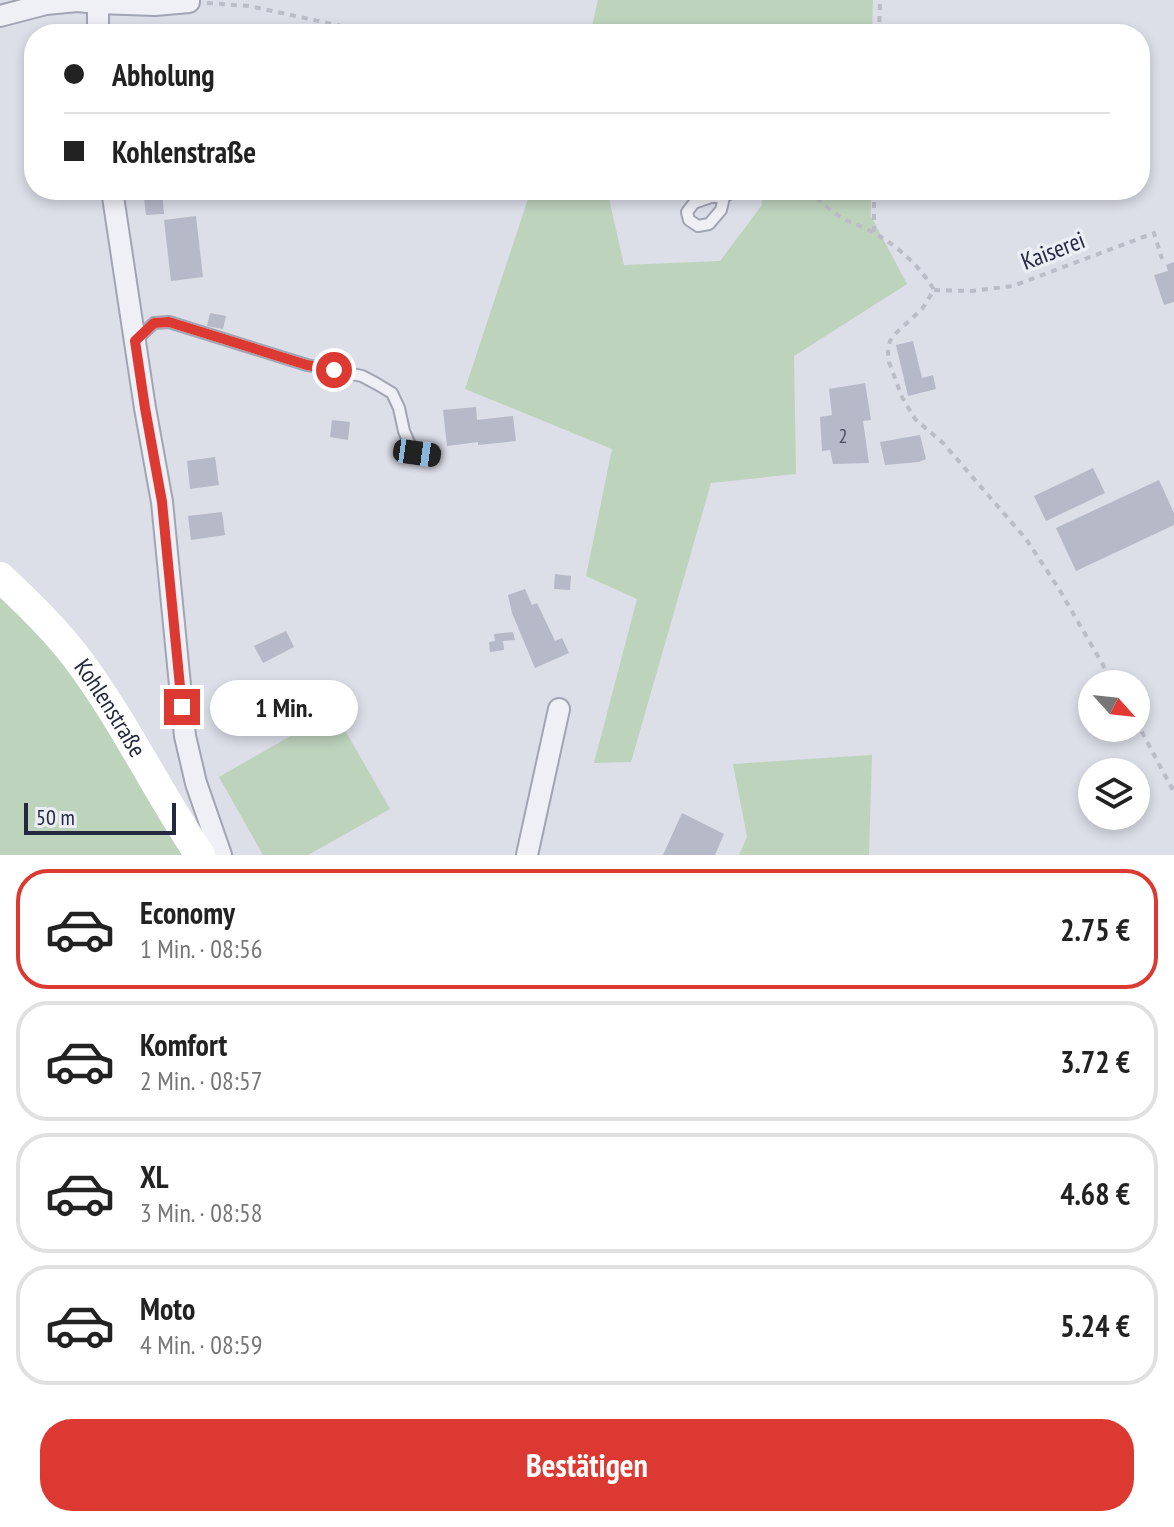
<!DOCTYPE html>
<html lang="de">
<head>
<meta charset="utf-8">
<style>
  :root { --surface:#fff; --page:#f2f2f2; --text:#222; --muted:#767676; --line:#e0e0e0; --accent:#dc3932 }
  body { margin:0; font-family:"PT Sans Narrow",sans-serif; background:var(--page); color:var(--text); height:100vh; display:flex; flex-direction:column; font-size:30px; white-space:nowrap }
  * { box-sizing:border-box; margin:0 }
  p { font-size:26px; color:var(--muted) }
  .icon { flex:none; width:44px; height:44px; fill:none; stroke:currentColor; stroke-width:2; stroke-linecap:round; stroke-linejoin:round }
  .map { position:relative; height:855px; overflow:hidden }
  .details { display:flex; flex-direction:column; background:var(--surface); flex:1 }
  .details>* { flex:none }
  .top-card { position:absolute; left:24px; top:24px; width:1126px; height:176px; border-radius:32px; box-shadow:0 4px 12px #0003; display:grid; align-content:center; height:176px; padding:0 40px; background:var(--surface) }
  .needle { width:52px; rotate:117deg }
  .buttons { position:absolute; left:1078px; top:670px; display:grid; gap:16px }
  .buttons a { display:grid; place-items:center; width:72px; height:72px; border-radius:50%; background:var(--surface); box-shadow:0 4px 12px #0003; font-size:40px }
  .scale { position:absolute; left:24px; bottom:20px; width:152px; box-sizing:border-box; padding-left:8px; border:4px solid #242940; border-top:0; font-size:22px; line-height:28px; white-space:nowrap; color:#242940; -webkit-text-stroke:6px #ebeef5; paint-order:stroke }
  .end { position:absolute; width:36px; height:36px; margin:-18px; border:10px solid #dc3932; background:#fff; box-shadow:0 0 0 4px #fff }
  .from { border-radius:50% }
  .bubble { position:absolute; height:56px; border-radius:28px; background:var(--surface); box-shadow:0 4px 12px #0003; font-size:26px; font-weight:800; line-height:56px; text-align:center }
  .car { position:absolute; width:24px; height:48px; margin:-24px -12px; border-radius:10px; box-shadow:0 0 6px 2px #0007; background:linear-gradient(#222 24%,#8ab4d8 0 40%,#222 0 76%,#8ab4d8 0 86%,#222 0) }
  .top-card b { display:flex; align-items:center; gap:28px; height:76px; font-size:30px }
  .top-card b+b { border-top:2px solid var(--line) }
  .top-card i { width:20px; height:20px; background:var(--text) }
  ul { padding:14px 0 0; list-style:none }
  li { display:flex; align-items:center; gap:24px; height:120px; margin:0 16px 12px; padding:0 24px; border:4px solid var(--line); border-radius:32px }
  li div { flex:1 }
  li b { display:block; font-size:30px }
  li em { font-style:normal; font-weight:800 }
  li.on { border-color:var(--accent) }
  li>.icon { width:72px; height:72px; stroke-width:1.5 }
  .button { display:flex; gap:16px; margin-top:auto; padding:16px 40px }
  .button a { flex:1; height:92px; border-radius:32px; background:var(--accent); color:#fff; font-size:32px; font-weight:800; line-height:92px; text-align:center }
  .map>svg:first-child { display:block }
  .green { fill:#bdd3bc }
  .building { fill:#b6b9c8 }
  .lines { fill:none; stroke-linecap:round; stroke-linejoin:round }
  .lane-casing { stroke:#a1a4b2; stroke-width:14 }
  .street-casing { stroke:#a1a4b2; stroke-width:24 }
  .path { stroke:#babcc7; stroke-width:4; stroke-dasharray:6 6; stroke-linecap:butt }
  .lane { stroke:#eff0f6; stroke-width:10 }
  .street { stroke:#eff0f6; stroke-width:20 }
  .secondary { stroke:#fff; stroke-width:30 }
  .route { stroke:#dc3932; stroke-width:10 }
  .labels { text-anchor:middle; stroke-width:7; stroke-linejoin:round; paint-order:stroke }
  .number-label { font-size:20px; fill:#484d62 }
  .street-label { font-size:24px; fill:#242940; stroke:#ebeef5 }
</style>
</head>
<body>
<div class="map">
<svg width="1174" height="855" viewBox="0 0 1174 855">
  <rect width="100%" height="100%" fill="#dcdee8"/>
  <!-- green -->
  <g class="green">
    <path d="M598,0H873L872,34H590Z"/>
    <path d="M531,190H607L624,265L720,261L762,205L761,190H871V216L907,284L794,356L796,474L711,483L631,762L594,763L637,599L586,576L612,449L465,389Z"/>
    <path d="M0,595L19,611L94,701L185,855H0Z"/>
    <path d="M334,711L390,809L308,855H263L219,777Z"/>
    <path d="M872,755L869,855H739L747,837L733,764Z"/>
  </g>
  <!-- building -->
  <g class="building">
    <path d="M143,190H162L164,214L146,215Z"/>
    <path d="M196,216L203,277L171,281L164,220Z"/>
    <path d="M1174,262V302L1164,305L1154,275L1168,271L1166,265Z"/>
    <path d="M210,313L226,316L223,329L207,326Z"/>
    <path d="M913,341L922,378L933,375L936,389L908,396L896,345Z"/>
    <path d="M865,383L871,420L863,421L869,463L833,464L830,450L822,451L820,417L832,415L829,389Z"/>
    <path d="M476,407L477,420L513,416L516,441L478,445V442L447,446L443,410Z"/>
    <path d="M332,420L350,422L348,440L330,437Z"/>
    <path d="M920,435L926,459L919,462L885,465L880,442Z"/>
    <path d="M215,457L219,485L190,489L187,461Z"/>
    <path d="M1093,468L1105,493L1046,521L1034,496Z"/>
    <path d="M1159,480L1174,513V525L1076,571L1056,528Z"/>
    <path d="M222,512L225,535L191,540L188,516Z"/>
    <path d="M555,574L571,576L570,590L554,589Z"/>
    <path d="M525,589L532,605L537,603L555,641L562,638L569,653L535,668L512,613L508,595Z"/>
    <path d="M286,631L294,647L263,663L254,646Z"/>
    <path d="M513,632L515,640L503,641L504,650L490,652L489,642L495,641L494,634Z"/>
    <path d="M682,813L724,834L715,855H663Z"/>
  </g>
  <g class="lines">
    <!-- lane casing -->
    <g class="lane-casing">
      <g id="lane">
        <path d="M724,197L721,210L709,224L698,226L689,220L687,212L694,203L711,197H724L736,190"/>
        <path d="M136,340L154,323L169,322L307,365L362,376L377,384L392,393L399,408L404,431L409,443L417,453L434,456"/>
      </g>
    </g>
    <!-- street casing -->
    <g class="street-casing">
      <g id="street">
        <path d="M98,3V34"/>
        <path d="M0,16L46,4L77,1L98,3L155,5L189,2V0"/>
        <path d="M112,190L145,408L162,502L185,736L196,783L221,855"/>
        <path d="M527,855L559,709"/>
      </g>
    </g>
    <!-- path -->
    <g class="path">
      <path d="M207,3L249,6L379,34"/>
      <path d="M879,34L880,0"/>
      <path d="M808,190C818,199 830,211 842,218C851,223 861,226 870,231C896,244 920,266 934,290L922,309L896,333L890,341L888,352L889,362L902,397L915,419L943,443L1026,539L1059,589L1114,684"/>
      <path d="M874,232V190"/>
      <path d="M934,290L972,291L1013,286L1154,233L1162,259"/>
      <path d="M1136,721L1174,792"/>
    </g>
    <!-- lane -->
    <use href="#lane" class="lane"/>
    <!-- street -->
    <use href="#street" class="street"/>
    <!-- secondary -->
    <path class="secondary" id="s1" d="M0,577C27,602 54,628 76,657C123,719 157,791 200,855"/>
  </g>
  <g class="lines">
    <!-- route -->
    <path class="route" d="M182,707L162,502L145,408L135,341L154,323L169,322L307,365L334,370"/>
  </g>
  <g class="labels">
    <!-- number labels -->
    <g class="number-label">
      <text x="843" y="443">2</text>
    </g>
    <!-- street labels -->
    <g class="street-label">
      <text transform="translate(1053 251) rotate(-21)" y="8">Kaiserei</text>
      <text dy="8" stroke="none"><textPath href="#s1" startOffset="172">Kohlenstraße</textPath></text>
    </g>
  </g>
</svg>
<div class="buttons">
<a><svg class="needle" viewBox="-14 -14 28 28"><path d="M0-13l5 13h-10z" fill="#e53935"/><path d="M0 13l5-13h-10z" fill="#767676"/></svg></a>
<a><svg class="icon" aria-label="layers" viewBox="0 0 24 24"><path d="M12 4l9 5-9 5-9-5zM3 14l9 5 9-5"/></svg></a>
</div>
<div class="scale">50 m</div>
<i class="end from" style="left:334px;top:370px"></i>
<i class="end" style="left:182px;top:707px"></i>
<div class="bubble" style="left:210px;top:680px;width:148px">1 Min.</div>
<i class="car" style="left:417px;top:453px;rotate:98deg"></i>
<div class="top-card">
<b><i class="from"></i>Abholung</b>
<b><i></i>Kohlenstraße</b>
</div>
</div>
<section class="details">
<ul>
<li class="on"><svg class="icon" aria-label="car" viewBox="0 0 24 24"><path d="M5 17H2v-5l4-1 3-4h7l3 4 3 1v5h-3M9 17h6M6 11h13"/><circle cx="7" cy="17" r="2"/><circle cx="17" cy="17" r="2"/></svg><div><b>Economy</b><p>1 Min. · 08:56</p></div><em>2.75 €</em></li>
<li><svg class="icon" aria-label="car" viewBox="0 0 24 24"><path d="M5 17H2v-5l4-1 3-4h7l3 4 3 1v5h-3M9 17h6M6 11h13"/><circle cx="7" cy="17" r="2"/><circle cx="17" cy="17" r="2"/></svg><div><b>Komfort</b><p>2 Min. · 08:57</p></div><em>3.72 €</em></li>
<li><svg class="icon" aria-label="car" viewBox="0 0 24 24"><path d="M5 17H2v-5l4-1 3-4h7l3 4 3 1v5h-3M9 17h6M6 11h13"/><circle cx="7" cy="17" r="2"/><circle cx="17" cy="17" r="2"/></svg><div><b>XL</b><p>3 Min. · 08:58</p></div><em>4.68 €</em></li>
<li><svg class="icon" aria-label="car" viewBox="0 0 24 24"><path d="M5 17H2v-5l4-1 3-4h7l3 4 3 1v5h-3M9 17h6M6 11h13"/><circle cx="7" cy="17" r="2"/><circle cx="17" cy="17" r="2"/></svg><div><b>Moto</b><p>4 Min. · 08:59</p></div><em>5.24 €</em></li>
</ul>
<div class="button"><a>Bestätigen</a></div>
</section>
</body>
</html>
